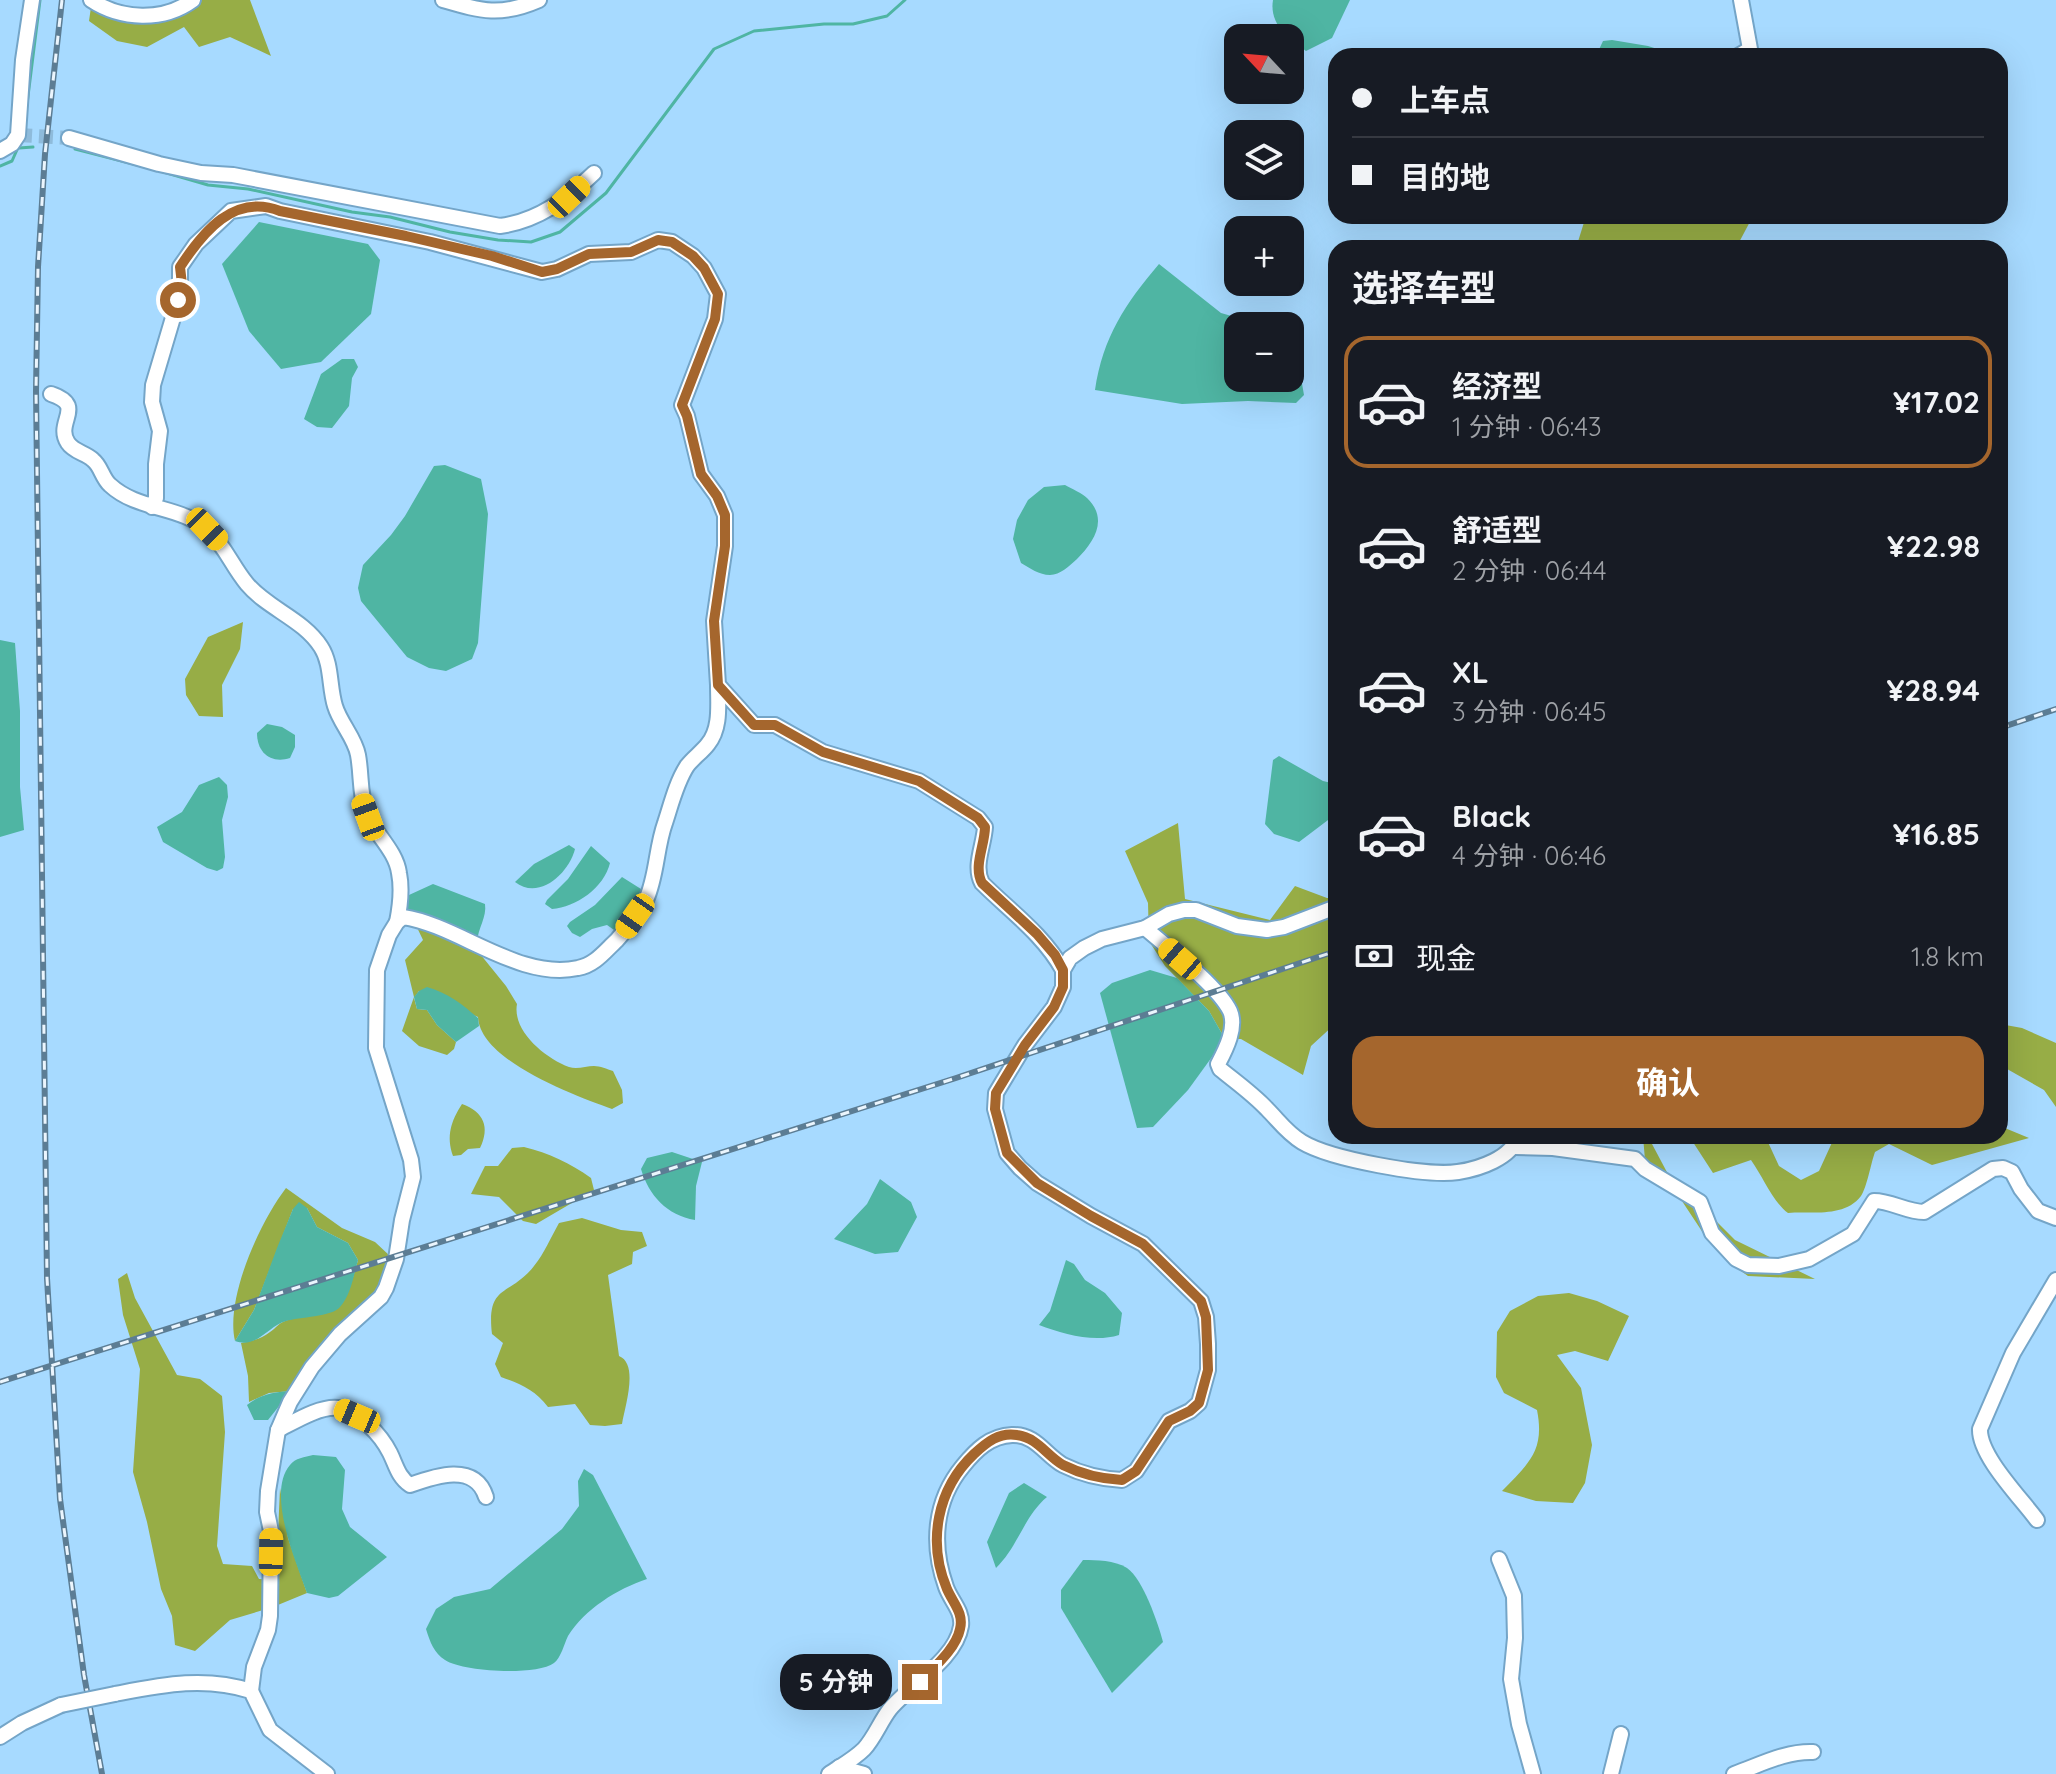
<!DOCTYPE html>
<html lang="zh">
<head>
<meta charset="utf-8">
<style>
  :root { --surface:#171b24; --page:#242831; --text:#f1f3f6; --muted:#9ea1a6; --line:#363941; --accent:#a5662d }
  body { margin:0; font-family:Quicksand,"Noto Sans SC",sans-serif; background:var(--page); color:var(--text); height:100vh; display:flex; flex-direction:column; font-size:30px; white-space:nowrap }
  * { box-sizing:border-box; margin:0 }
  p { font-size:26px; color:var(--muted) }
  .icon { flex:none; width:44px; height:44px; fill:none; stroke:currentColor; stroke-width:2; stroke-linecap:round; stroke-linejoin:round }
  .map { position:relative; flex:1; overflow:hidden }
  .sheet { position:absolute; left:1328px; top:240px; width:680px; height:904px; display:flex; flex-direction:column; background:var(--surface); border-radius:24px; box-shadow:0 8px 32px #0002 }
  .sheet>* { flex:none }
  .banner { position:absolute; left:1328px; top:48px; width:680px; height:176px; border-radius:24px; box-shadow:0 8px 32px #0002; display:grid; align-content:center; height:176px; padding:0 24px; background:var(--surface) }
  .needle { width:52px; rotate:296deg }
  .fabs { position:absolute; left:1224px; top:24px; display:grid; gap:16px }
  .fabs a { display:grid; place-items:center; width:80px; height:80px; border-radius:16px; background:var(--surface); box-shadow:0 8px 32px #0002; font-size:40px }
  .end { position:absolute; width:36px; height:36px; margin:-18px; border:10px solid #a5662d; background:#fff; box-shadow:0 0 0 4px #fff }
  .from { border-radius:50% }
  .bubble { position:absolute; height:56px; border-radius:24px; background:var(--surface); box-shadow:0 8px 32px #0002; font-size:26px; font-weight:700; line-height:56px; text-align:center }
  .car { position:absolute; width:24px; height:48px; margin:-24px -12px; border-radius:10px; box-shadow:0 0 6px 2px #0007; background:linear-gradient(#f5c518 24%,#345 0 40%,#f5c518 0 76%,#345 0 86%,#f5c518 0) }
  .banner b { display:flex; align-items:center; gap:28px; height:76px; font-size:30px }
  .banner b+b { border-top:2px solid var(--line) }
  .banner i { width:20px; height:20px; background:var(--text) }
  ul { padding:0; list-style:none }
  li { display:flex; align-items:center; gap:24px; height:132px; margin:0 16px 12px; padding:0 8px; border:4px solid transparent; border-radius:24px }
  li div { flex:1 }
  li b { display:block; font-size:30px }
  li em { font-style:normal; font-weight:700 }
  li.on { border-color:var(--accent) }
  li>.icon { width:72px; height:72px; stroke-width:1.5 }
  h2 { padding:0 24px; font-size:36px; line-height:96px }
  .pay { display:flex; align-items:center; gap:20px; height:88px; padding:0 24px; font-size:30px }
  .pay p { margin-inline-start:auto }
  .button { display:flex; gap:16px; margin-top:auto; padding:16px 24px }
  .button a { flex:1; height:92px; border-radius:24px; background:var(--accent); color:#fff; font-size:32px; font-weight:700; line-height:92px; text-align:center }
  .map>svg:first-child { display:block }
  .green { fill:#97ad46 }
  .water { fill:#4fb5a3 }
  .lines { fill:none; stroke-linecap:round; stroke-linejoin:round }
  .stream { stroke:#4fb5a3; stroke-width:3 }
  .minor-tunnel { stroke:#8ebbdb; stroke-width:14; stroke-dasharray:14 7; stroke-linecap:butt }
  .minor-casing { stroke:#74a5c8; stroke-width:18 }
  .minor { stroke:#fff; stroke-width:14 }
  .rail-casing { stroke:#5c7d94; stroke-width:6 }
  .rail { stroke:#ebf5fd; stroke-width:3; stroke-dasharray:9; stroke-linecap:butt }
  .minor-bridge-casing { stroke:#74a5c8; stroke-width:18; stroke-linecap:butt }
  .minor-bridge { stroke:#fff; stroke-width:14 }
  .route { stroke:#a5662d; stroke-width:10 }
</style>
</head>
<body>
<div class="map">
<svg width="2056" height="1774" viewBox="0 0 2056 1774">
  <rect width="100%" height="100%" fill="#a7daff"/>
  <!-- green -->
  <g class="green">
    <path d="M92,0H110L107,17L150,21L184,0H250L271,56L230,37L199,47L184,27L147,47L117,41L89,21Z"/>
    <path d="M1586,216H1753L1736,248H1576Z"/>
    <path d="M243,622L240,649L222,685L223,717L199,716L186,695L185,679L208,637Z"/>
    <path d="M1178,823L1185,899L1270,920L1295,886L1327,898H1336V1023L1311,1046L1303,1075L1241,1039H1225L1209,1011L1165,966L1149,941L1148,903L1125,851Z"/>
    <path d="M413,919L472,944L506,986L517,1004C512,1031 545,1058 569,1067C577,1070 586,1066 594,1066C600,1066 607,1069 613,1071L622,1090L623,1103L612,1109C576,1096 480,1061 478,1017L419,991L414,998L417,1009L427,1010L437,1025L456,1042L454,1049L447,1055L419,1046L402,1031L414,997L405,960L423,940Z"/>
    <path d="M2000,1024L2022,1028L2056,1043V1107L2044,1090L2000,1065Z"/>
    <path d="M462,1104C484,1112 490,1127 480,1148L468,1149L461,1155L453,1156C446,1136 451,1121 462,1104Z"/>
    <path d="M2000,1126L2029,1138L1932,1165L1889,1144L1875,1152C1871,1163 1867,1187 1861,1196C1844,1218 1812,1211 1788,1213C1773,1202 1763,1177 1751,1160L1713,1173L1689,1136H1760L1767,1140L1779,1166L1801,1180L1819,1171L1835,1136H2000Z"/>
    <path d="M1643,1136H1653L1652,1144L1669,1176L1702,1198L1715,1220L1735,1240L1815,1279L1748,1276L1731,1264L1709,1242L1680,1198L1646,1172Z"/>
    <path d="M524,1147C549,1153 570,1163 591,1178L594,1190L536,1224L523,1221L499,1197L471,1194L485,1166H498L512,1148Z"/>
    <path d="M286,1188L342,1228L375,1242L390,1256C385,1299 320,1358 291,1391L269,1393L249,1402L248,1376L241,1343C252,1341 261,1339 270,1332C276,1328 279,1323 285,1321C340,1304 340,1325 358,1260L348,1243L317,1227L307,1208L293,1209L254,1310L235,1341C225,1298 260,1222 286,1188Z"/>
    <path d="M582,1218L621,1230L642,1232L647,1246L633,1252L632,1264L608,1275L619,1356C639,1364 625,1406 622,1424L605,1426L590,1425L575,1404L548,1407C535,1390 521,1384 501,1377L495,1364L503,1343L492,1334C486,1283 510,1297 534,1266C544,1254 551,1237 559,1223Z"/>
    <path d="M127,1273L135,1298L177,1375L200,1379L222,1396L225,1432L217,1546L223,1564L252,1566L259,1579L276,1580L280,1488L288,1538L307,1593L273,1607L230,1620L195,1651L175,1645L172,1616L161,1589L147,1522L133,1472L140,1369L123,1315L118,1279Z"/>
    <path d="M1569,1293L1597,1301L1629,1316L1608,1361L1575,1351L1557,1355L1581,1388L1592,1445L1585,1483L1573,1503L1536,1501L1502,1491C1529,1463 1545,1451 1537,1410L1504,1393L1496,1377L1497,1332L1510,1311L1538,1296Z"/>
  </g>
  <!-- water -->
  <g class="water">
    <path d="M1273,0H1350L1332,38L1306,51C1288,39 1269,24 1273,0Z"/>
    <path d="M1612,40L1648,46L1679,56H1596L1603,41Z"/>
    <path d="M259,222L368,244L380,260L371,314L321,362L281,369L249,331L222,264Z"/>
    <path d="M1159,264L1221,313L1235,317L1247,314L1257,326H1238V378H1290V365L1301,378L1304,395L1296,403L1248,401L1182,404L1095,390C1103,337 1125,304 1159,264Z"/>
    <path d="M342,359H354L358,367L352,378L349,406L332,428L317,427L304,419L321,374Z"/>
    <path d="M445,465L481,479L488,514L478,643L472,659L446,671L429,668L407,657L361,601L358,588L363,565L391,535L405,516L434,466Z"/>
    <path d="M1065,485C1072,489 1082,493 1087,498C1109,519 1094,542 1077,559C1069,566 1060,575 1050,575C1039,575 1030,568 1021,563L1013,539L1017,520L1028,500L1044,487Z"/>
    <path d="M0,640L15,643L20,711V787L24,830L0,837Z"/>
    <path d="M267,724L282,727L295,735V747L290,758C271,764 257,753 257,733Z"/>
    <path d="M1279,756L1323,781L1336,784V814L1299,842L1274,834L1265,824L1273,760Z"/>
    <path d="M219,777L227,785L228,797L222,820L225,857L223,868L217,871L207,868L163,842L157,827L182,812L199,785Z"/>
    <path d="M569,845L575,849C569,873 539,901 515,882L534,864Z"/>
    <path d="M591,846L610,863C604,888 576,907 552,909L545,904L547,900L568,879Z"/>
    <path d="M622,877L641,889L642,898L617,932L607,925L592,929L580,937L572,933L567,926L570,922L595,905Z"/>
    <path d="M433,884L485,904C487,917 478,928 477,942L413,919L404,908L409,895Z"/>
    <path d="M1150,970L1177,978L1209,1011L1225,1039L1188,1090L1153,1127L1137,1128L1100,993L1112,983Z"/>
    <path d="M427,987C448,993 462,1004 478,1018L479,1026L456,1042L437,1025L427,1010L417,1009L414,997L419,991Z"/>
    <path d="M672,1152L702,1162L696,1186L695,1220C667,1215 649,1196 641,1169L647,1158Z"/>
    <path d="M880,1179L911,1202L917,1217L898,1252L875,1254L834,1239L867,1204Z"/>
    <path d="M299,1202L307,1208L317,1227L348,1243L358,1260C354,1274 351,1295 340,1307C332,1317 299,1317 286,1321C268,1326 257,1349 235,1341L254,1310L277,1248L293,1209Z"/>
    <path d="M1066,1260L1074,1264L1085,1280L1105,1293L1122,1313L1119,1335C1094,1343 1063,1334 1039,1325L1050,1311Z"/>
    <path d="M291,1391L268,1420H254L247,1405C260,1394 275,1392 291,1391Z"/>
    <path d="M313,1455L336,1457L345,1470L342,1509L350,1527L387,1557L338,1596L329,1598L307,1593C296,1562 266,1493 290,1465C295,1458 305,1457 313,1455Z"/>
    <path d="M584,1469L593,1475L647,1579C617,1589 585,1609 568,1636C564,1644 561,1658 554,1663C536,1676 463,1672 445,1660C434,1653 430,1642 426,1629L436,1609L454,1597L490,1589L562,1529L579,1506L578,1481Z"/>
    <path d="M1024,1483L1047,1497C1024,1516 1018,1547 996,1568L987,1542L1009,1493Z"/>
    <path d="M1083,1560C1097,1560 1114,1560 1127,1568C1143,1579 1158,1623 1163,1642L1112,1693L1061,1608V1590Z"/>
  </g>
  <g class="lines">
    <!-- stream -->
    <g class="stream">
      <path d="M26,112L40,0"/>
      <path d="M19,148L33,147"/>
      <path d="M75,149L149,168"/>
      <path d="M0,166L12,161L20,143"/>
      <path d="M160,171L208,185L248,189L352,212L390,217L450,232L498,240L531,242L560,232L606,193L714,49L754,31L824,24H853L887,16L905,0"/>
    </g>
    <!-- minor-tunnel -->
    <path class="minor-tunnel" d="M18,135L69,138"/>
    <!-- minor casing -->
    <g class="minor-casing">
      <g id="minor">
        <path d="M91,0C121,20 163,22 193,0"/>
        <path d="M443,0C481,11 500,17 539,0"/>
        <path d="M1738,56L1750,49L1741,0"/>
        <path d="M69,138L159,164L201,173L233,175L500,226C538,221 567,199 594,173"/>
        <path d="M0,151L12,144L18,135L23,60L32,0"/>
        <path d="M51,394C87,406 54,422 68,443C74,452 86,453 93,460C101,466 102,478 110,485C138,511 180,505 208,530C225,546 232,566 247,584C268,609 303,619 321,647C332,664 329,687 335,706C340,723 355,738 358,755C362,777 359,793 367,815C376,835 396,851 399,873C402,888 400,907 397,922"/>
        <path d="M152,507L156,498V464L160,431L152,402L153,385L180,294V267L196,244L231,211L266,206L280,211L430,242L542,272L557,269L589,254L631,252L658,240L672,242L693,256L704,268L718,294L715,319L682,405L687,416L701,474L717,496L725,515V546L714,621L718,685L754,725H775L823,752L919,781L978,818L985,827C984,845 973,866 982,883C1010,911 1043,934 1063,970"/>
        <path d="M1145,928C1167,947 1218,986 1230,1011C1237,1027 1226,1049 1218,1064L1220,1069C1236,1082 1253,1094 1267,1109C1279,1121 1287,1133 1302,1142C1330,1159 1427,1177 1458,1172C1479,1169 1512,1158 1518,1136"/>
        <path d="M1515,1147L1553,1148L1635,1159L1645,1169L1700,1202L1712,1233L1736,1259L1748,1265L1779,1266L1809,1259L1853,1234L1874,1201C1891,1201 1907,1212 1924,1212L1993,1169L2003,1168L2012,1172L2021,1189L2038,1211L2056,1218"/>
        <path d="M278,1430C294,1422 319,1406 338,1408C359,1411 381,1435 390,1453C396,1465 398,1477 410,1485C435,1476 475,1462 486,1497"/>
        <path d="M2037,1520C2021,1498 1979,1456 1980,1429L2013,1353L2056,1280"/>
        <path d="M1499,1559L1514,1596L1515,1638L1511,1679L1519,1724L1533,1774"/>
        <path d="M251,1691L254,1667L268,1630L270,1616L271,1531L267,1512L268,1491L278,1430L290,1402L312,1367L340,1334L381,1297L386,1288L396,1259L402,1220L413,1177L411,1160L376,1048L377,970L389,935L397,922L403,917C458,925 519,981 578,968C595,965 605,951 617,940C627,928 639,915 646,900C657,876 656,848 665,823C671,805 676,783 687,766C693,758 702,752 708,744C721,728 718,705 718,685"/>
        <path d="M115,1694C162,1685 204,1676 251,1691L270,1730L327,1774"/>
        <path d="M0,1737L22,1723L61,1705"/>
        <path d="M839,1767L864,1774"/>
        <path d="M829,1774C841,1766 854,1759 864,1749C875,1737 880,1722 890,1709C910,1685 956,1659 961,1626C963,1611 951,1601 946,1587C931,1545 934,1501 963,1466C976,1450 990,1436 1012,1435C1036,1434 1045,1455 1063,1465C1081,1474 1102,1479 1122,1480L1136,1471L1169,1421L1190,1411L1199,1403L1208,1370V1344L1206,1317L1201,1301L1143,1244L1091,1216L1037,1183L1020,1168L1007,1153L995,1109L996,1093L1025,1045L1054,1007L1063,987V970L1070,958L1084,948L1102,939L1145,928L1169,914L1184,910H1196L1237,926L1267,930L1284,927L1336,907"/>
        <path d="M1611,1774L1621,1734"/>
        <path d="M1734,1774C1760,1765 1785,1751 1813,1752"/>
      </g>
    </g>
    <!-- minor -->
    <use href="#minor" class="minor"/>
    <!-- rail casing -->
    <g class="rail-casing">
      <g id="rail">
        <path d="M62,0L45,154L38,267L36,391L47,1278L60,1499L84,1675L102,1774"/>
        <path d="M2000,728L2056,709"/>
        <path d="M0,1382L956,1078L1336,951"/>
      </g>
    </g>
    <!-- rail -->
    <use href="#rail" class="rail"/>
    <!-- minor-bridge casing -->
    <g class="minor-bridge-casing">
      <path id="minor-bridge" d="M61,1705L115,1694"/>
    </g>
    <!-- minor-bridge -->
    <use href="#minor-bridge" class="minor-bridge"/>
  </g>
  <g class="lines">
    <!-- route -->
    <path class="route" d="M178,300L182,284L180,267C203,232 234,193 280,211L406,236L492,256L542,272L557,269L589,254L631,252L658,240L672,242L693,256L704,268L718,294L715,319L682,405L687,416L701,474L717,496L725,515V546L714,621L718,685L754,725H775L823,752L919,781L978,818L985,827C985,845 973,866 982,883L1037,934L1055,955L1063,970V987L1054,1007L1025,1045L996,1093L995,1109L1007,1153L1037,1183L1091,1216L1143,1244L1201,1301L1206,1317L1208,1370L1199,1403L1190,1411L1169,1421L1136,1471L1122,1480C1102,1479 1081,1474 1063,1465C1046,1455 1038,1438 1017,1435C999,1432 987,1442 974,1454C937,1489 927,1542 947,1589C953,1603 964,1613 960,1629C956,1649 933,1668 920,1682"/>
  </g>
</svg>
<div class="fabs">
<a><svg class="needle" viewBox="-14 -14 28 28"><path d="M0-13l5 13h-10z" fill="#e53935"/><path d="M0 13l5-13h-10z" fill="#9ea1a6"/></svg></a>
<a><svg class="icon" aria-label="layers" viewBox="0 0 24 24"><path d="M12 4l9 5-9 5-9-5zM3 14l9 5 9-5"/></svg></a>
<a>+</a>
<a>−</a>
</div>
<i class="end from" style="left:178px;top:300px"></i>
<i class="end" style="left:920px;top:1682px"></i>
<div class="bubble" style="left:780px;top:1654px;width:112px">5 分钟</div>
<i class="car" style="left:569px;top:197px;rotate:46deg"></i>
<i class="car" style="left:207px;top:529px;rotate:136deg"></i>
<i class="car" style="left:368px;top:817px;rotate:340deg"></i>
<i class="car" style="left:635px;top:916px;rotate:215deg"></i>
<i class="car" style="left:1180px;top:959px;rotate:311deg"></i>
<i class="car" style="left:357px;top:1416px;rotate:293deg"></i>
<i class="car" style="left:271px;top:1552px;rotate:1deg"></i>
<div class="banner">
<b><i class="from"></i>上车点</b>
<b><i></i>目的地</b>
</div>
<section class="sheet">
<h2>选择车型</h2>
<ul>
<li class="on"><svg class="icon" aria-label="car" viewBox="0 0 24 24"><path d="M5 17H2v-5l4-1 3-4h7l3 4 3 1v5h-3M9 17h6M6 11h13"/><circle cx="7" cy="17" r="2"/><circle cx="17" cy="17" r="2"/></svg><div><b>经济型</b><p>1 分钟 · 06:43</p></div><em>¥17.02</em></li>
<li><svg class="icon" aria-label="car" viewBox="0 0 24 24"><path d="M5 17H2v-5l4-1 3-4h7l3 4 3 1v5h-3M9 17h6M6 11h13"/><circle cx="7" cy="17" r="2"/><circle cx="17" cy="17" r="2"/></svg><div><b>舒适型</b><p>2 分钟 · 06:44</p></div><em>¥22.98</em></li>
<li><svg class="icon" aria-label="car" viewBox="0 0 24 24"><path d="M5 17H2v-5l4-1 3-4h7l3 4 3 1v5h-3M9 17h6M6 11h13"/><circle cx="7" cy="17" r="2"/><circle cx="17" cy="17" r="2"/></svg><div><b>XL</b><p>3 分钟 · 06:45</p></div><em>¥28.94</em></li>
<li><svg class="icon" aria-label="car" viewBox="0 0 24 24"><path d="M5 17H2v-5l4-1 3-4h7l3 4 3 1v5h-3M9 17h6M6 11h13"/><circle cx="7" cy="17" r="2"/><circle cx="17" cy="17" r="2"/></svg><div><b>Black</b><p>4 分钟 · 06:46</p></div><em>¥16.85</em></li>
</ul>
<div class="pay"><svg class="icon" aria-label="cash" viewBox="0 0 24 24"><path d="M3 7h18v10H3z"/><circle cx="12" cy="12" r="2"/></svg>现金<p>1.8 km</p></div>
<div class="button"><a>确认</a></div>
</section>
</div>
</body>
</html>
